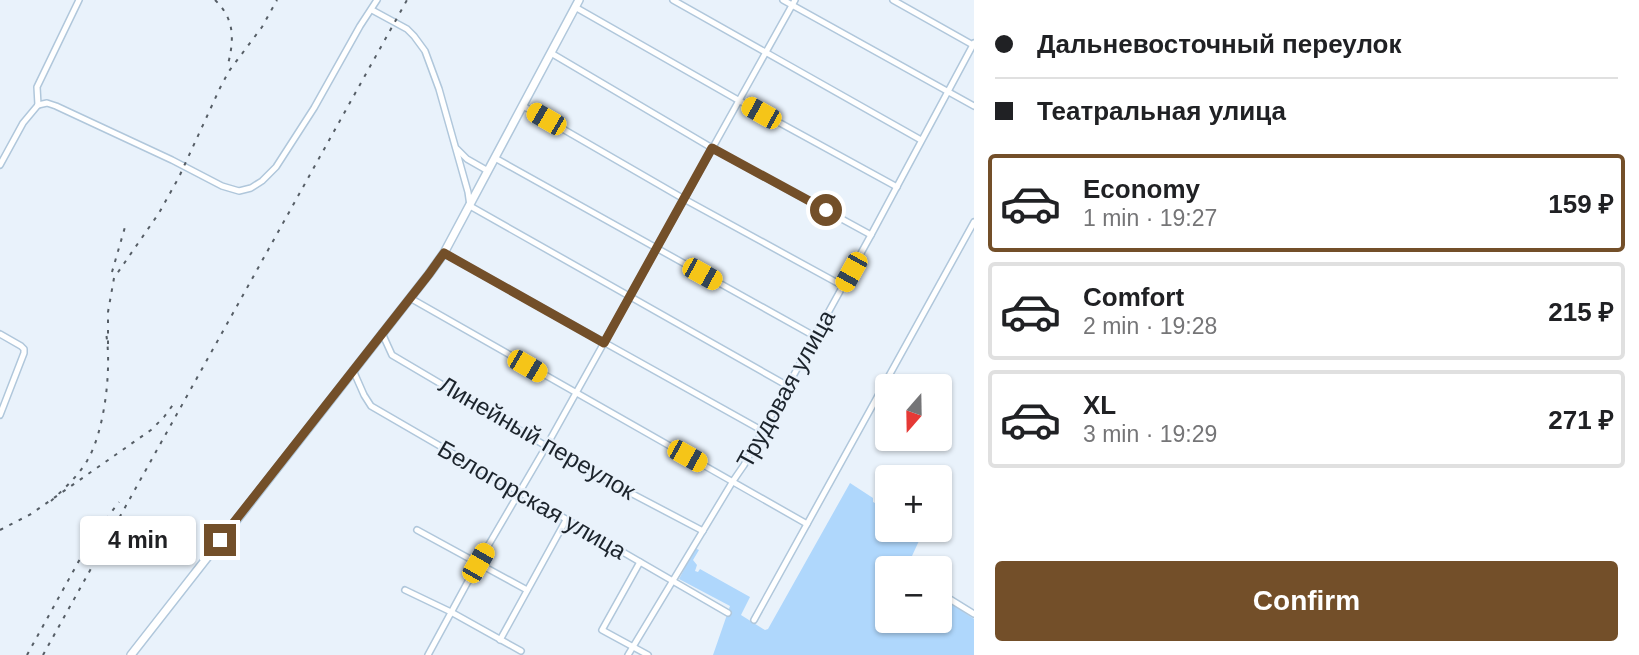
<!DOCTYPE html>
<html lang="en">
<head>
<meta charset="utf-8">
<style>
  :root { --surface:#fff; --page:#f6f6f6; --text:#202124; --muted:#757577; --line:#e0e0e0; --accent:#734f29 }
  body { margin:0; font-family:Arial,sans-serif; background:var(--page); color:var(--text); height:100vh; display:flex; flex-direction:column; font-size:26px; white-space:nowrap }
  * { box-sizing:border-box; margin:0 }
  p { font-size:23px; color:var(--muted) }
  .icon { flex:none; width:38px; height:38px; fill:none; stroke:currentColor; stroke-width:2; stroke-linecap:round; stroke-linejoin:round }
  .map { position:relative; flex:1; overflow:hidden }
  .sheet { display:flex; flex-direction:column; background:var(--surface); width:665px }
  .sheet>* { flex:none }
  .banner { display:grid; align-content:center; height:154px; padding:0 21px; background:var(--surface) }
  .needle { width:46px; rotate:200deg }
  .tools { position:absolute; left:875px; top:374px; display:grid; gap:14px }
  .tools a { display:grid; place-items:center; width:77px; height:77px; border-radius:7px; background:var(--surface); box-shadow:0 2px 5px #0004; font-size:35px }
  .end { position:absolute; width:32px; height:32px; margin:-16px; border:9px solid #734f29; background:#fff; box-shadow:0 0 0 4px #fff }
  .from { border-radius:50% }
  .bubble { position:absolute; height:49px; border-radius:7px; background:var(--surface); box-shadow:0 2px 5px #0004; font-size:23px; font-weight:800; line-height:49px; text-align:center }
  .car { position:absolute; width:21px; height:42px; margin:-21px -10px; border-radius:9px; box-shadow:0 0 5px 2px #0007; background:linear-gradient(#f5c518 24%,#345 0 40%,#f5c518 0 76%,#345 0 86%,#f5c518 0) }
  .banner b { display:flex; align-items:center; gap:24px; height:66px; font-size:26px }
  .banner b+b { border-top:2px solid var(--line) }
  .banner i { width:18px; height:18px; background:var(--text) }
  ul { padding:0; list-style:none }
  li { display:flex; align-items:center; gap:21px; height:98px; margin:0 14px 10px; padding:0 7px; border:4px solid var(--line); border-radius:7px }
  li div { flex:1 }
  li b { display:block; font-size:26px }
  li em { font-style:normal; font-weight:800 }
  li.active { border-color:var(--accent) }
  li>.icon { width:63px; height:63px; stroke-width:1.5 }
  .button { display:flex; gap:14px; margin-top:auto; padding:14px 21px }
  .button a { flex:1; height:80px; border-radius:7px; background:var(--accent); color:#fff; font-size:28px; font-weight:800; line-height:80px; text-align:center }
  main { display:flex; flex:1; min-height:0 }
  .map>svg:first-child { display:block }
  .green { fill:#afd7fc }
  .lines { fill:none; stroke-linecap:round; stroke-linejoin:round }
  .minor-casing { stroke:#b0c7db; stroke-width:8 }
  .major-casing { stroke:#b0c7db; stroke-width:10 }
  .minor { stroke:#fff; stroke-width:5 }
  .major { stroke:#fff; stroke-width:7 }
  .rail { stroke:#555d65; stroke-width:2; stroke-dasharray:3.5 7; stroke-linecap:butt }
  .route { stroke:#734f29; stroke-width:9 }
  .labels { text-anchor:middle; stroke-width:5; stroke-linejoin:round; paint-order:stroke }
  .street-label { font-size:24px; fill:#1c242c; stroke:#e9f2fb }
</style>
</head>
<body>
<main>
<div class="map">
<svg width="974" height="655" viewBox="0 0 974 655">
  <rect width="100%" height="100%" fill="#e9f2fb"/>
  <!-- green -->
  <path class="green" d="M850,483L873,498V502L883,507L887,504V530H924L906,569H887V621H940V596L974,619V655H713L730,606L679,579L695,548L699,550L693,560L697,565L695,571L698,572L700,569L750,597L741,615L765,630L768,629Z"/>
  <g class="lines">
    <!-- minor casing -->
    <g class="minor-casing">
      <g id="minor">
        <path d="M673,0L921,140"/>
        <path d="M783,0L974,106"/>
        <path d="M893,0L973,45"/>
        <path d="M575,7L738,100L897,187"/>
        <path d="M372,10L407,29L414,36L425,51L439,89L468,192L470,206L788,386"/>
        <path d="M551,53L712,148L871,235"/>
        <path d="M38,105L47,103L56,106L172,160L222,186L239,191L251,188L262,181L276,167L314,108L360,26L377,0"/>
        <path d="M38,105L37,87L79,0"/>
        <path d="M523,106L684,199L843,286"/>
        <path d="M457,149L467,159L488,171"/>
        <path d="M495,158L816,337"/>
        <path d="M0,165L23,123L38,105"/>
        <path d="M444,253L763,431"/>
        <path d="M410,298L807,524"/>
        <path d="M382,333L392,355L585,469L703,531"/>
        <path d="M0,334L21,346L24,349V353L0,415"/>
        <path d="M353,370L364,395L371,406L728,613"/>
        <path d="M417,530L527,590"/>
        <path d="M640,562L602,630L648,655"/>
        <path d="M405,590L451,612L521,651"/>
        <path d="M940,593L974,614"/>
        <path d="M754,620L974,222"/>
        <path d="M500,640L566,520"/>
        <path d="M428,655L478,563L547,445L795,0"/>
        <path d="M628,655L733,481L744,465L871,235L974,43"/>
      </g>
    </g>
    <!-- major casing -->
    <g class="major-casing">
      <path id="major" d="M131,655L429,274L444,253L579,0"/>
    </g>
    <!-- minor -->
    <use href="#minor" class="minor"/>
    <!-- major -->
    <use href="#major" class="major"/>
    <!-- rail -->
    <g class="rail">
      <path d="M215,0C236,20 234,42 227,68"/>
      <path d="M112,272L125,227"/>
      <path d="M108,344V312L114,278L159,213L179,177L220,88L229,71L262,27L277,0"/>
      <path d="M51,501C64,489 77,477 87,461C105,431 112,367 106,333"/>
      <path d="M0,530L31,514L151,430L164,417L175,402"/>
      <path d="M27,655L91,539L119,502"/>
      <path d="M43,655L407,0"/>
    </g>
  </g>
  <g class="lines">
    <!-- route -->
    <path class="route" d="M220,540L429,274L444,253L604,343L712,148L826,210"/>
  </g>
  <g class="labels">
    <!-- street labels -->
    <g class="street-label">
      <text transform="translate(786 389) rotate(-61)" y="8">Трудовая улица</text>
      <text transform="translate(537 438) rotate(30)" y="8">Линейный переулок</text>
      <text transform="translate(532 500) rotate(30)" y="8">Белогорская улица</text>
    </g>
  </g>
</svg>
<div class="tools">
<a><svg class="needle" viewBox="-14 -14 28 28"><path d="M0-13l5 13h-10z" fill="#e53935"/><path d="M0 13l5-13h-10z" fill="#757577"/></svg></a>
<a>+</a>
<a>−</a>
</div>
<i class="end from" style="left:826px;top:210px"></i>
<i class="end" style="left:220px;top:540px"></i>
<div class="bubble" style="left:80px;top:516px;width:116px">4 min</div>
<i class="car" style="left:761px;top:113px;rotate:299deg"></i>
<i class="car" style="left:546px;top:119px;rotate:300deg"></i>
<i class="car" style="left:851px;top:272px;rotate:209deg"></i>
<i class="car" style="left:702px;top:274px;rotate:119deg"></i>
<i class="car" style="left:527px;top:366px;rotate:120deg"></i>
<i class="car" style="left:687px;top:456px;rotate:119deg"></i>
<i class="car" style="left:478px;top:563px;rotate:30deg"></i>
</div>
<section class="sheet">
<div class="banner">
<b><i class="from"></i>Дальневосточный переулок</b>
<b><i></i>Театральная улица</b>
</div>
<ul>
<li class="active"><svg class="icon" aria-label="car" viewBox="0 0 24 24"><path d="M5 17H2v-5l4-1 3-4h7l3 4 3 1v5h-3M9 17h6M6 11h13"/><circle cx="7" cy="17" r="2"/><circle cx="17" cy="17" r="2"/></svg><div><b>Economy</b><p>1 min · 19:27</p></div><em>159 ₽</em></li>
<li><svg class="icon" aria-label="car" viewBox="0 0 24 24"><path d="M5 17H2v-5l4-1 3-4h7l3 4 3 1v5h-3M9 17h6M6 11h13"/><circle cx="7" cy="17" r="2"/><circle cx="17" cy="17" r="2"/></svg><div><b>Comfort</b><p>2 min · 19:28</p></div><em>215 ₽</em></li>
<li><svg class="icon" aria-label="car" viewBox="0 0 24 24"><path d="M5 17H2v-5l4-1 3-4h7l3 4 3 1v5h-3M9 17h6M6 11h13"/><circle cx="7" cy="17" r="2"/><circle cx="17" cy="17" r="2"/></svg><div><b>XL</b><p>3 min · 19:29</p></div><em>271 ₽</em></li>
</ul>
<div class="button"><a>Confirm</a></div>
</section>
</main>
</body>
</html>
